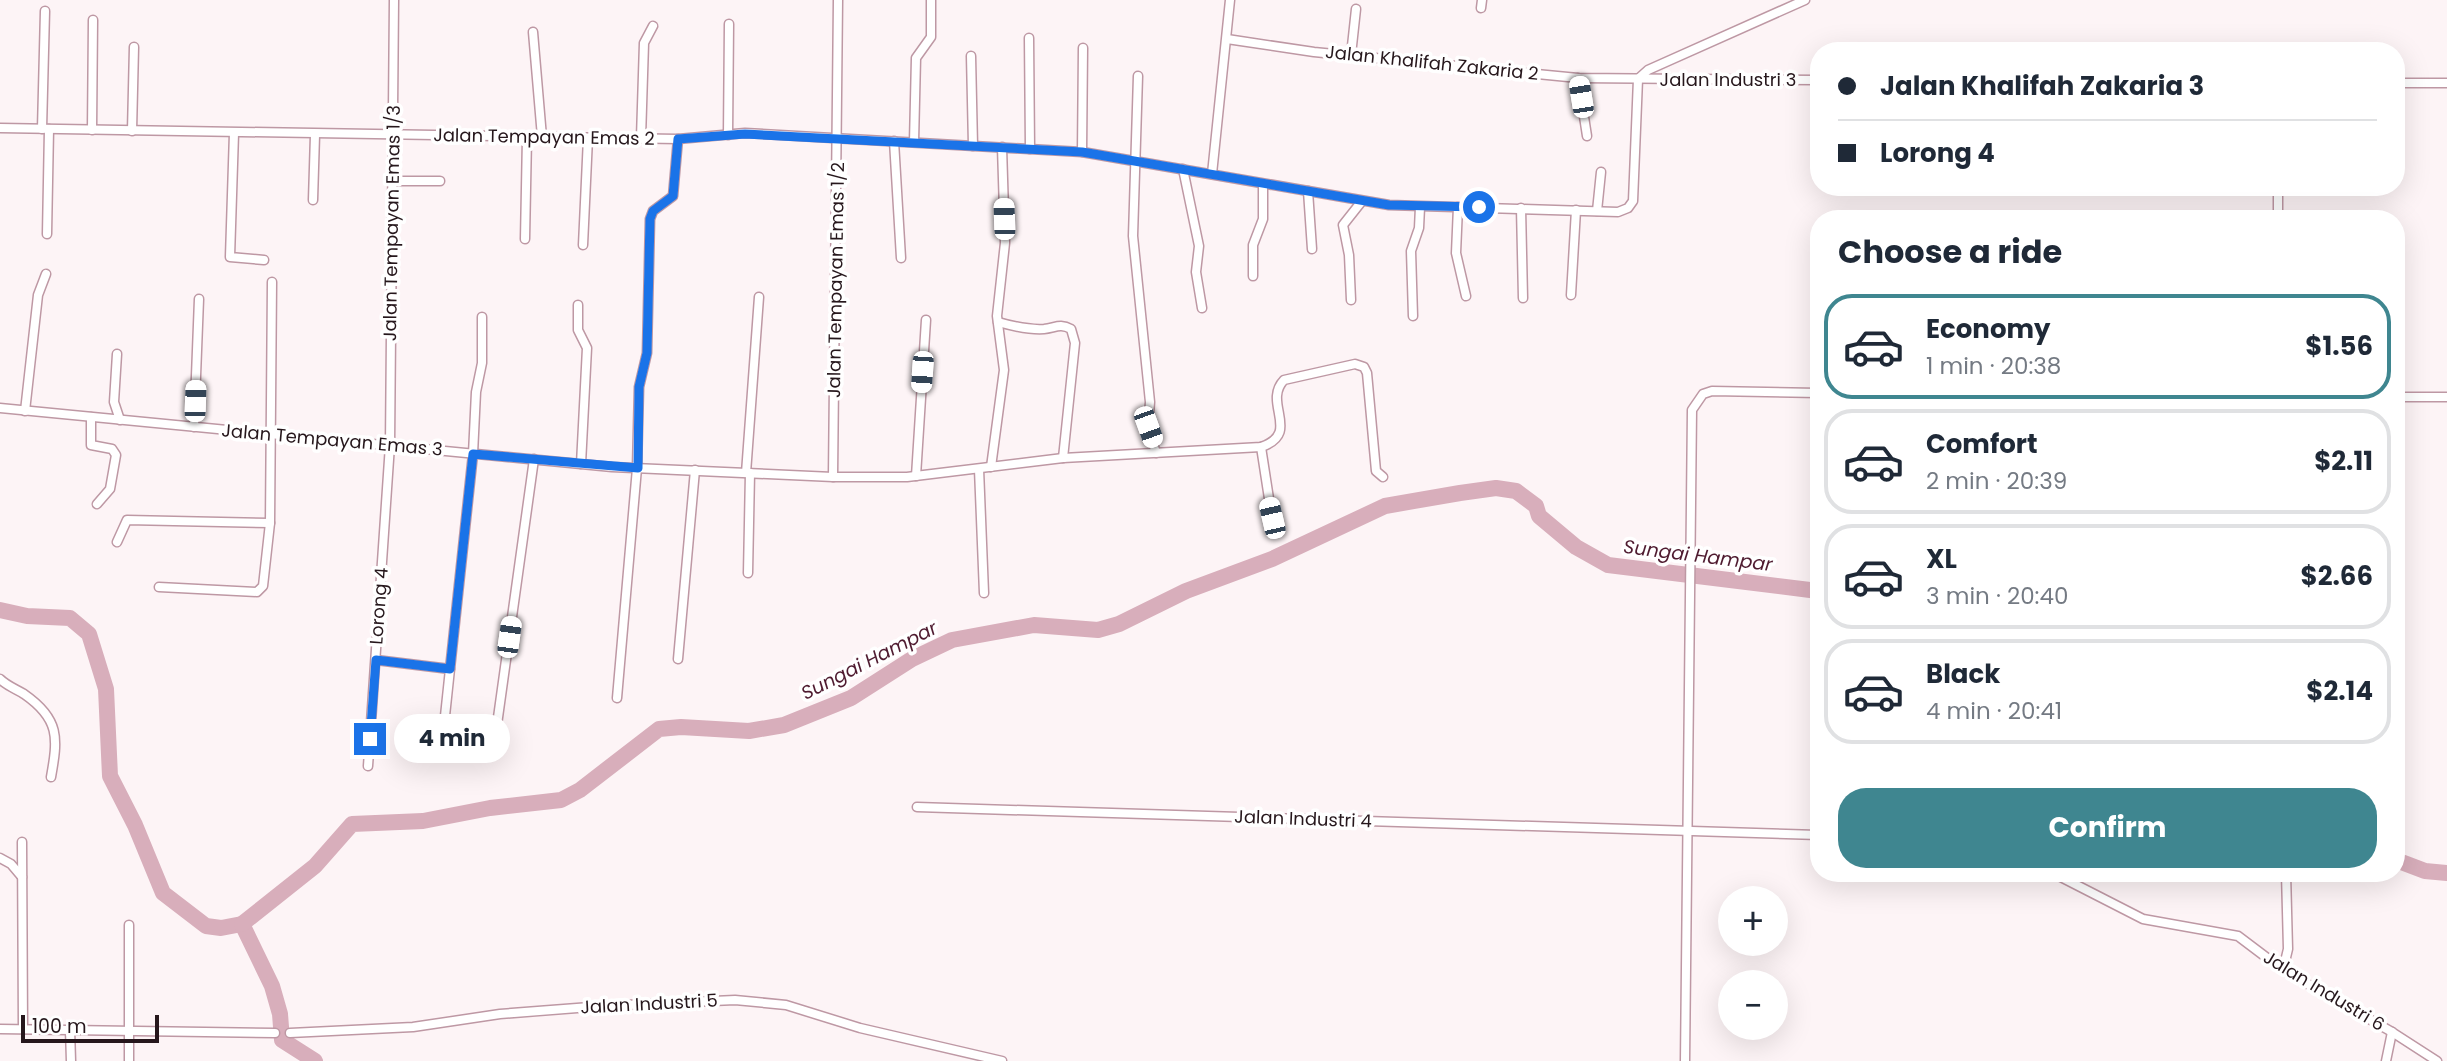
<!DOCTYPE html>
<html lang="en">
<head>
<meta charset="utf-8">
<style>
  :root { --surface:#fff; --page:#f6f6f7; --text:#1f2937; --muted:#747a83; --line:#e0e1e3; --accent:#3f8690 }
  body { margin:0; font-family:Poppins,sans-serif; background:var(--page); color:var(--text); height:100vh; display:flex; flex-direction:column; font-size:26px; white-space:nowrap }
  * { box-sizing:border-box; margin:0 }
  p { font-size:23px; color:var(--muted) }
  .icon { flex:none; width:38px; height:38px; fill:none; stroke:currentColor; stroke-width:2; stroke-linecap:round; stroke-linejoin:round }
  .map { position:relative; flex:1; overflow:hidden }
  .details { position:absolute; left:1810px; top:210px; width:595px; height:672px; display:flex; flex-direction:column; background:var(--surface); border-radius:28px; box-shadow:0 7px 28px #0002 }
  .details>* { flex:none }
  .hud { position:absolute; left:1810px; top:42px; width:595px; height:154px; border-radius:28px; box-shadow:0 7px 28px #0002; display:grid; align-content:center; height:154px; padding:0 28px; background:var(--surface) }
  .fabs { position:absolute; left:1718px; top:886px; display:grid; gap:14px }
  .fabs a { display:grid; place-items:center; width:70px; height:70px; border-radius:50%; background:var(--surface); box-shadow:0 7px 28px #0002; font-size:35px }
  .scale { position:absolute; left:21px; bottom:18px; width:138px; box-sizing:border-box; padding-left:7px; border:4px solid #26171c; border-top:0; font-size:19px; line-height:24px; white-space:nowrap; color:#26171c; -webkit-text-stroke:5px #fff; paint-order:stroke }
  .end { position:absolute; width:32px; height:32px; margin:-16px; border:9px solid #1a73e8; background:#fff; box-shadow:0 0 0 4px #fff }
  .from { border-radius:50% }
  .bubble { position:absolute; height:49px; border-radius:24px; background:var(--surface); box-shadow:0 7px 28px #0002; font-size:23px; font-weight:700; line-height:49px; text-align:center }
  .car { position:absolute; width:21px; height:42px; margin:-21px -10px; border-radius:9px; box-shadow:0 0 5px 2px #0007; background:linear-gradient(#fff 24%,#345 0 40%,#fff 0 76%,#345 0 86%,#fff 0) }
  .hud b { display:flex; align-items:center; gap:24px; height:66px; font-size:26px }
  .hud b+b { border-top:2px solid var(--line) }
  .hud i { width:18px; height:18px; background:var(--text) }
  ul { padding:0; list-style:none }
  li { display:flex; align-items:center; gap:21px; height:105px; margin:0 14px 10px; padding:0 14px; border:4px solid var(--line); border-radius:28px }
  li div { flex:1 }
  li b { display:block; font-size:26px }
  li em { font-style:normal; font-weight:700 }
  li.active { border-color:var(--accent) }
  li>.icon { width:63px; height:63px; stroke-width:1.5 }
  h2 { padding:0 28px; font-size:32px; line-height:84px }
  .cta { display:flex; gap:14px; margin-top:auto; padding:14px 28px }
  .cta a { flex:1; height:80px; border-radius:28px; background:var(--accent); color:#fff; font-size:28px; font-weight:700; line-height:80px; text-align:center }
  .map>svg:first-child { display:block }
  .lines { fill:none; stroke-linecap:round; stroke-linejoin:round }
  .river { stroke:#d8aebb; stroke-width:16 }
  .minor-casing { stroke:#be98a4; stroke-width:11 }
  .minor { stroke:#fff; stroke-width:8 }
  .route { stroke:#1a73e8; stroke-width:9 }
  .labels { text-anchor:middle; stroke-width:7; stroke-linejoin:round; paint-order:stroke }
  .street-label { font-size:18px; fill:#26171c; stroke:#fff }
  .water-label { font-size:19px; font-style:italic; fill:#4f1b30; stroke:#fff }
</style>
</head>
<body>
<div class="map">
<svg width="2447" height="1061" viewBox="0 0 2447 1061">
  <rect width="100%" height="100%" fill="#fdf4f6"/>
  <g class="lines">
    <!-- river -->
    <g class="river">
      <path d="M0,610L27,616L70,618L89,634L106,689L110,776L135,825L163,893L206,926L221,928L242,924L272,986L280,1014L282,1040L315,1061"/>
      <path d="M2396,860L2425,871L2447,873"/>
      <path d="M242,924L315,866L352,824L423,821L490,808L561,800L580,790L659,729L681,727L749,731L784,725L851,698L912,659L952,640L1034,625L1098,630L1119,624L1186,591L1272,559L1385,506L1460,493L1496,488L1516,491L1536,506L1539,516L1576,547L1608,565L1818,591"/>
    </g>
    <!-- minor casing -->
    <g class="minor-casing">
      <g id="minor">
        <path d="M1481,8L1482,0"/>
        <path d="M533,32L542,137"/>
        <path d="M1029,38L1030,149"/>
        <path d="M1227,39L1314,52L1578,78L1818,80"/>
        <path d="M1351,55L1356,9"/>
        <path d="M971,56L973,146"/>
        <path d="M1138,76L1133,236L1150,402L1148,427L1156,453"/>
        <path d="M1578,78L1587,136"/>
        <path d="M1638,79L1648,70L1805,0"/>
        <path d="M2396,83H2447"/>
        <path d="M0,128L678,139L745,133L1082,152L1389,205L1618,212L1628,208L1633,201L1638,79"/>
        <path d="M42,129L45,11"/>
        <path d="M92,130L93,20"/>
        <path d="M132,131L134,47"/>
        <path d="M234,133L230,257L264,260"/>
        <path d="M728,135L729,24"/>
        <path d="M641,138L644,43L653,26"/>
        <path d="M894,141L901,258"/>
        <path d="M914,142L916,58L931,37V0"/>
        <path d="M1082,152L1083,48"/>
        <path d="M1183,169L1199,246L1196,272L1202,308"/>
        <path d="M1212,174L1230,0"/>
        <path d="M392,181H440"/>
        <path d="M1308,191L1312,249"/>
        <path d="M313,200L315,135"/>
        <path d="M1458,207L1456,253L1466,296"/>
        <path d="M1521,208L1523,298"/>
        <path d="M1597,211L1601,172"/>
        <path d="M2278,219V187"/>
        <path d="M47,234L49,129"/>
        <path d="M525,239L527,137"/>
        <path d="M583,245L588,138"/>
        <path d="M1253,276V245L1263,219V184"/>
        <path d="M1571,295L1576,210"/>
        <path d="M1351,300L1349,255L1343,225L1362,201"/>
        <path d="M578,305V330L587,348L581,464"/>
        <path d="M1413,316L1411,251L1419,228L1420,207"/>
        <path d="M998,322C1012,326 1029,330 1044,329C1055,328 1060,323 1071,329L1075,343L1063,458"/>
        <path d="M117,354L114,402L120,420"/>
        <path d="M2396,397H2447"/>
        <path d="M0,408L612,467L833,477H907L1063,458L1261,447C1302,433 1262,403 1284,380L1355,364L1364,367L1367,373L1376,471L1383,477"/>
        <path d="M25,411L38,295L46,274"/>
        <path d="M91,417V445L112,449L116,455L110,489L97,504"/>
        <path d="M194,427L199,299"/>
        <path d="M1261,447L1272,518"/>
        <path d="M991,467L1004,370L997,316L1005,243L1002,147"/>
        <path d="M979,469L984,593"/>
        <path d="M746,473L759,297"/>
        <path d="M916,476L926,320"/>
        <path d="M833,477L838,0"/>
        <path d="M117,542L127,520L270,523"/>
        <path d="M748,573L750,473"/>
        <path d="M159,587L257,592L263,586L270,523L272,282"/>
        <path d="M678,659L695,470"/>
        <path d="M376,660L450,669L445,716"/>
        <path d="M450,669L473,454L476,392L482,363V317"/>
        <path d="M0,679C7,686 16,689 24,694C60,719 58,738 51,777"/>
        <path d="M617,698L637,468L639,387L647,353L650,219L653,211L673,196L678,139"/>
        <path d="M495,739L534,459"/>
        <path d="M368,766L390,445L394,0"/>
        <path d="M917,807L1818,835"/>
        <path d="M22,842L23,1029"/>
        <path d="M0,858L11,864L22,877"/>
        <path d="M2053,873L2143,919L2238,936L2283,970L2392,1032L2437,1061"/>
        <path d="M129,925V1061"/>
        <path d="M2283,970L2288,949L2286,873"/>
        <path d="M0,1029L275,1033"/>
        <path d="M70,1029L71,1061"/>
        <path d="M290,1033L413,1027L500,1014L603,1006L735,1000L786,1005L860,1028L1002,1061"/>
        <path d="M1685,1061L1692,410L1703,394L1712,391L1818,393"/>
        <path d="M2386,1061L2392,1032"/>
      </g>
    </g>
    <!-- minor -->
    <use href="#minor" class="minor"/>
  </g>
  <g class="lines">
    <!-- route -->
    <path class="route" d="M370,739L376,660L450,669L473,454L638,468L639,387L647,353L650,219L653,211L673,196L678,139L745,134L1082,152L1389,205L1479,207"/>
  </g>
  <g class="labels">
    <!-- street labels -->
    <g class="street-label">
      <text transform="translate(1432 63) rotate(6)" y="6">Jalan Khalifah Zakaria 2</text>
      <text x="1728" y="86">Jalan Industri 3</text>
      <text transform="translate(544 137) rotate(1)" y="6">Jalan Tempayan Emas 2</text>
      <text transform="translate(392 223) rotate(-89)" y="6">Jalan Tempayan Emas 1/3</text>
      <text transform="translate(836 280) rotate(-89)" y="6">Jalan Tempayan Emas 1/2</text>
      <text transform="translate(332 440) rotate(5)" y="6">Jalan Tempayan Emas 3</text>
      <text transform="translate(379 606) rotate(-86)" y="6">Lorong 4</text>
      <text transform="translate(1303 819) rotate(2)" y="6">Jalan Industri 4</text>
      <text transform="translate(2324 991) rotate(31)" y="6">Jalan Industri 6</text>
      <text transform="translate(649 1004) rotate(-3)" y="6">Jalan Industri 5</text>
    </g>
    <!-- water labels -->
    <g class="water-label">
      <text transform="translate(1698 555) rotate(7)" y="7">Sungai Hampar</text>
      <text transform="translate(869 660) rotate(-27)" y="7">Sungai Hampar</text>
    </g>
  </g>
</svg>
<div class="fabs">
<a>+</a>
<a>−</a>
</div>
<div class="scale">100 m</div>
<i class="end from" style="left:1479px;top:207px"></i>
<i class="end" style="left:370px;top:739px"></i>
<div class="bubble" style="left:394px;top:714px;width:116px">4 min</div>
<i class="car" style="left:1581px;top:97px;rotate:351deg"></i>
<i class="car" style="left:1004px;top:219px;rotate:358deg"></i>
<i class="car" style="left:922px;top:372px;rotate:184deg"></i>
<i class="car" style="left:195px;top:401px;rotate:2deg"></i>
<i class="car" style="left:1148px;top:427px;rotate:160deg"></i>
<i class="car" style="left:1272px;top:518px;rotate:347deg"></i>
<i class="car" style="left:509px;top:637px;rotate:8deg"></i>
<div class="hud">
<b><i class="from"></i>Jalan Khalifah Zakaria 3</b>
<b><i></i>Lorong 4</b>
</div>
<section class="details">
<h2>Choose a ride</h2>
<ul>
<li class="active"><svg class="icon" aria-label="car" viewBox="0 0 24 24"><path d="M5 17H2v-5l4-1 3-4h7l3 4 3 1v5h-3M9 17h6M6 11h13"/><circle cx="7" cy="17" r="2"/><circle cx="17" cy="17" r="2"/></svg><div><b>Economy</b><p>1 min · 20:38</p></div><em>$1.56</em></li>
<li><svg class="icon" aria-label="car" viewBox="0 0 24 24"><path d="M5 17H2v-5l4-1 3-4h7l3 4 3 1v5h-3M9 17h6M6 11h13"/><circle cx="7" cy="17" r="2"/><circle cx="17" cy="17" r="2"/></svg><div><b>Comfort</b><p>2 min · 20:39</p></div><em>$2.11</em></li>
<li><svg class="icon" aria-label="car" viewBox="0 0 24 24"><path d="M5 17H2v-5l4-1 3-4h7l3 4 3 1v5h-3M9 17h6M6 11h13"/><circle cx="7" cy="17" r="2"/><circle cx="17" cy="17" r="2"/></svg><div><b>XL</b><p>3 min · 20:40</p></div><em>$2.66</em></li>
<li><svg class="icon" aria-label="car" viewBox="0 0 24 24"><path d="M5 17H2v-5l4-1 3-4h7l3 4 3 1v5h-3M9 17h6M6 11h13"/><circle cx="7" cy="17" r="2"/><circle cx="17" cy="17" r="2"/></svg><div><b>Black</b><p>4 min · 20:41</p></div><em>$2.14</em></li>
</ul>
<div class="cta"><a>Confirm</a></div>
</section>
</div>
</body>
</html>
